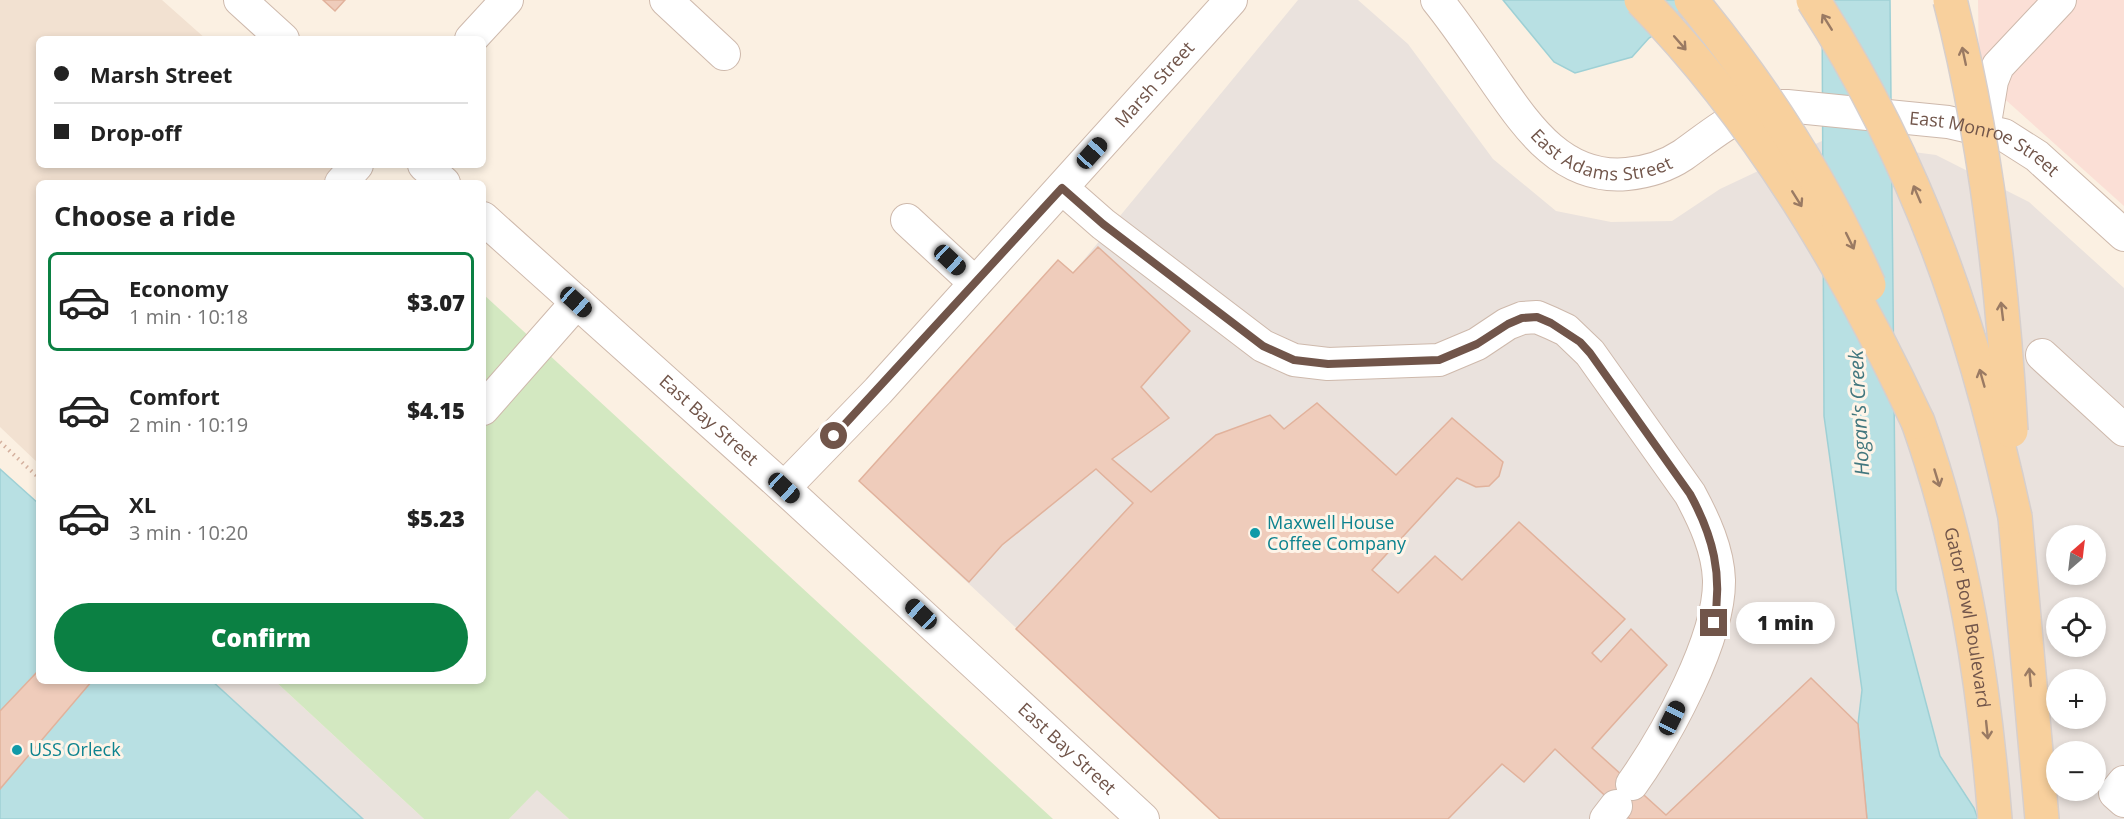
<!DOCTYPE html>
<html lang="en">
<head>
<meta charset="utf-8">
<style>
  :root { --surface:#fff; --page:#f6f6f6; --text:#222; --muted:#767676; --line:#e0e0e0; --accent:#0b8043 }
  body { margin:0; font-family:"Open Sans",sans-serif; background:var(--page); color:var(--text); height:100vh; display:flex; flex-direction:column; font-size:22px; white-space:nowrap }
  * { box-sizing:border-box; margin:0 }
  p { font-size:20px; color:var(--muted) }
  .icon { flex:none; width:33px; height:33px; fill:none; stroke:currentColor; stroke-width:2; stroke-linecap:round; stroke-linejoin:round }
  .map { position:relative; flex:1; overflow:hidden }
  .details { position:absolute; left:36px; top:180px; width:450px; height:504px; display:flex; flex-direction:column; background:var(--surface); border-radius:9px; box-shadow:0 3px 9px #0003 }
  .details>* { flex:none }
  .guide { position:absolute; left:36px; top:36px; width:450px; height:132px; border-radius:9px; box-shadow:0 3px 9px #0003; display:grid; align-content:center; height:132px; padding:0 18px; background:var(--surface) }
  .needle { width:39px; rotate:28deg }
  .tools { position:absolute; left:2046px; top:525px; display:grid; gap:12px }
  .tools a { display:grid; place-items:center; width:60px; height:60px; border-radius:50%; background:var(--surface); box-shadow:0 3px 9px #0003; font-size:30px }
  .end { position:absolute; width:27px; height:27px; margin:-14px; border:8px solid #71554a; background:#fff; box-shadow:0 0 0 3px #fff }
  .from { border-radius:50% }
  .bubble { position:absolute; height:42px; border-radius:21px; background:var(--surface); box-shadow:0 3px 9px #0003; font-size:20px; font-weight:800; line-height:42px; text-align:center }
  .car { position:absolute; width:18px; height:36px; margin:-18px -9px; border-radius:8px; box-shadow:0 0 4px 2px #0007; background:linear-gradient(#222 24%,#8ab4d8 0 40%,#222 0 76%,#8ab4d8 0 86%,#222 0) }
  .guide b { display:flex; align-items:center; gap:21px; height:57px; font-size:22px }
  .guide b+b { border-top:2px solid var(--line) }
  .guide i { width:15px; height:15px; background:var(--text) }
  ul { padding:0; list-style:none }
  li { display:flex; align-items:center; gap:18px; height:99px; margin:0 12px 9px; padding:0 6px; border:3px solid transparent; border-radius:9px }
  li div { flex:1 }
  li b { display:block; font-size:22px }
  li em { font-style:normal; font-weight:800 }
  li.current { border-color:var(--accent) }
  li>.icon { width:54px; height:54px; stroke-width:1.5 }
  h2 { padding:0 18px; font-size:27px; line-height:72px }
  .primary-button { display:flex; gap:12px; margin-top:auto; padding:12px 18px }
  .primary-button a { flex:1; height:69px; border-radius:36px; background:var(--accent); color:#fff; font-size:24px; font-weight:800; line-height:69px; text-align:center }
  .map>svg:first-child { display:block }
  .residential { fill:#f2e1d1 }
  .commercial { fill:#fbdfd6 }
  .industrial { fill:#eae2dd; fill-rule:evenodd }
  .green { fill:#d3e8c1 }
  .water { fill:#b8e0e3; stroke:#9ed0d5; stroke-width:1.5 }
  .building { fill:#efccbb; stroke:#e1b29c; stroke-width:1.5 }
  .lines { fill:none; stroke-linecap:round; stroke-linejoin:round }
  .minor-casing { stroke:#ceb9ac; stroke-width:34 }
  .major-casing { stroke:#d7cfcc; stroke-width:36 }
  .path { stroke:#d4b09e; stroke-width:4; stroke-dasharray:1.5 4.5; stroke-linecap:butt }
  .minor { stroke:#fff; stroke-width:32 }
  .major { stroke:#f8d09d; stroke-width:33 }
  .major-bridge-casing { stroke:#d7cfcc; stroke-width:36; stroke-linecap:butt }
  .major-bridge { stroke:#f8d09d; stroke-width:33 }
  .oneway { stroke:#9a7a63 }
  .route { stroke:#71554a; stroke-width:8 }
  .culture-dot { fill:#0f9aa8; stroke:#fef4e8; stroke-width:2 }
  .labels { text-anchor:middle; stroke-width:6; stroke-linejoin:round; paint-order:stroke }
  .street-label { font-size:18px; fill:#71554a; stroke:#fef4e8 }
  .culture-label { font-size:18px; fill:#0d838f; stroke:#fef4e8; text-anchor:start }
  .water-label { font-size:20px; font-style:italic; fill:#42777e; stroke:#fef4e8 }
</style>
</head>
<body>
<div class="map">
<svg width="2124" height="819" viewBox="0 0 2124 819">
  <rect width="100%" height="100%" fill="#fbf0e2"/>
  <!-- residential -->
  <path class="residential" d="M0,0H162L206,39H39V165H340L324,183H39V464L0,427Z"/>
  <!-- commercial -->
  <path class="commercial" d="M1978,0H2124V206L1979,76Z"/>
  <!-- industrial -->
  <g class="industrial">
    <path d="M1298,0H1358L1408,44L1493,159L1556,211L1611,222L1672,221L1720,189L1824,140L1936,155L2029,202L2124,288V819H1220L859,481L1073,273ZM2056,536H2096V574H2056ZM2056,608H2096V646H2056ZM2056,680H2096V718H2056ZM2056,752H2096V790H2056Z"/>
    <path d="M212,681H275L424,819H363Z"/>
    <path d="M537,789L569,819H509Z"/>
  </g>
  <!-- green -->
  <path class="green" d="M483,294L1053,819H569L537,790L509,819H424L275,681H483Z"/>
  <!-- water -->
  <g class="water">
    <path d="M1503,0H1711L1649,38L1632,57L1575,73L1554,62Z"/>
    <path d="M1822,0H1890L1896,590L1940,756L1974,808L1978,819H1867L1858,724L1862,690L1824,416Z"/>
    <path d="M0,469L39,504V681H212L363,819H0Z"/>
  </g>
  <!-- building -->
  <g class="building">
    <path d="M323,0H345L335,11Z"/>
    <path d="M1098,247L1190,331L1141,387L1169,418L1112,459L1151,492L1216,435L1270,415L1284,429L1317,403L1396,475L1452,418L1503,462L1499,476L1489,486L1476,487L1457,478L1372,570L1398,593L1435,556L1462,580L1519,522L1625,619L1592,653L1601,662L1631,629L1667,665L1592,748L1666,815L1811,678L1858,724L1867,819H1630L1555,749L1524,782L1502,764L1448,819H1220L1016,629L1133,503L1096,469L1002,545L969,582L859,481L1058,260L1073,273Z"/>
    <path d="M39,670V681H92L0,789V711Z"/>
  </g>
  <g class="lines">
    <!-- minor casing -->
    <g class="minor-casing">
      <g id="minor">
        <path d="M240,0L283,39"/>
        <path d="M666,0L724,54"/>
        <path id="s1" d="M1437,0C1458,26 1477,55 1496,82C1528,128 1563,180 1627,174C1648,172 1665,167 1683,155C1716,132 1744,104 1787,106L1948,122L2004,135L2037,156L2124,235"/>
        <path d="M471,39L507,0"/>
        <path d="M1984,129L1992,81L1998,66L2060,0"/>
        <path d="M424,165L444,183"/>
        <path d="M341,183L357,165"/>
        <path d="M1062,188L1103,224L1263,346L1294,360L1328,364L1439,360L1477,344L1507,324L1522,318L1537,317L1551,323L1566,330L1590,353L1690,494C1704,520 1718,550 1719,580C1720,639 1666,736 1632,784"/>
        <path id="s2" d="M483,218L784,488L1143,819"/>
        <path d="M907,220L975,283"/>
        <path d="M2042,355L2124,430"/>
        <path d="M483,409L577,302"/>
        <path id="s3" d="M784,488L878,391L1231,0"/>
        <path d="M2124,782L2115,793L2124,801"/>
        <path d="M1606,819L1616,806"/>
      </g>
    </g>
    <!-- major casing -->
    <g class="major-casing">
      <g id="major">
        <path id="s4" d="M1918,422C1964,552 1984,683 1995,819"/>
        <path d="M2015,517L2042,819"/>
      </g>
    </g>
    <!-- path -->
    <path class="path" d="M0,442L39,478"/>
    <!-- minor -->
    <use href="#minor" class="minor"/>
    <!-- major -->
    <use href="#major" class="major"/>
    <!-- major-bridge casing -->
    <g class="major-bridge-casing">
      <g id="major-bridge">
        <path d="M1641,0C1759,121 1847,270 1918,422"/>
        <path d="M1691,0C1763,87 1824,181 1869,285"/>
        <path d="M1813,0C1918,163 1974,328 2015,517"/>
        <path d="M1950,0C1986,140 2003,286 2011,431"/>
      </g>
    </g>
    <!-- major-bridge -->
    <use href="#major-bridge" class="major-bridge"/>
  </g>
  <!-- one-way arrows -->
  <defs><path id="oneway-shaft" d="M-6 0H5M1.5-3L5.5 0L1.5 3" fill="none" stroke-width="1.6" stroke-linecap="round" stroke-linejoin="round" transform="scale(1.5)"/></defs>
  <g class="oneway">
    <use href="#oneway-shaft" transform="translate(1827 22) rotate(-122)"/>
    <use href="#oneway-shaft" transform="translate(1680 43) rotate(49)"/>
    <use href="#oneway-shaft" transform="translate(1964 56) rotate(-102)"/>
    <use href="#oneway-shaft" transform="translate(1917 194) rotate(-113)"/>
    <use href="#oneway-shaft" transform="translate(1797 199) rotate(58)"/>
    <use href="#oneway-shaft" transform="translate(1850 241) rotate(64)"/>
    <use href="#oneway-shaft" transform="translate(2002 311) rotate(-97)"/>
    <use href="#oneway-shaft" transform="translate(1982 378) rotate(-106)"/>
    <use href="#oneway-shaft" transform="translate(1937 478) rotate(73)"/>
    <use href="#oneway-shaft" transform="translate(2030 677) rotate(-95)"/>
    <use href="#oneway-shaft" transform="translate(1987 730) rotate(84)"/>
  </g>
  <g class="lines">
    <!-- route -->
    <path class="route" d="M834,436L1062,188L1103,224L1263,346L1294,360L1328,364L1439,360L1477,344L1508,324L1522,318L1537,317L1551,323L1580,342L1590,353L1690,494C1713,536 1723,575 1714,623"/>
  </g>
  <!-- markers -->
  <g class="culture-dot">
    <circle cx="1255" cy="533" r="6"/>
    <circle cx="17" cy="750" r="6"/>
  </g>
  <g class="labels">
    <!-- street labels -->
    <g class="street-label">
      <text dy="6" stroke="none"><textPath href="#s3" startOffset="548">Marsh Street</textPath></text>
      <text dy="6" stroke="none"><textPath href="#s1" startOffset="240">East Adams Street</textPath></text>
      <text dy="6" stroke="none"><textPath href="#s1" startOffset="651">East Monroe Street</textPath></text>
      <text dy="6" stroke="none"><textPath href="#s2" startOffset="303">East Bay Street</textPath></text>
      <text dy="6" stroke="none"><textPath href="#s4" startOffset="202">Gator Bowl Boulevard</textPath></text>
      <text dy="6" stroke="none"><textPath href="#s2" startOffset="789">East Bay Street</textPath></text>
    </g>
    <!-- culture labels -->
    <g class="culture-label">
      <text x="1267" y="529">Maxwell House<tspan x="1267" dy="21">Coffee Company</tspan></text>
      <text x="29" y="756">USS Orleck</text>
    </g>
    <!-- water labels -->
    <g class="water-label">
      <text transform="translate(1859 413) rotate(-93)" y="7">Hogan's Creek</text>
    </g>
  </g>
</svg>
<div class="tools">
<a><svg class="needle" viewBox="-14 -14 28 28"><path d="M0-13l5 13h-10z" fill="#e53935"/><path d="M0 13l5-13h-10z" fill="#767676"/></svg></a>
<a><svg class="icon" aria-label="locate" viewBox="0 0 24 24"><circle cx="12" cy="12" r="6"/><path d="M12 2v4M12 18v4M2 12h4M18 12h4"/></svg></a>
<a>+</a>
<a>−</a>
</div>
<i class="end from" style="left:834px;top:436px"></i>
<i class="end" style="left:1714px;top:623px"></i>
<div class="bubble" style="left:1736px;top:602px;width:99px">1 min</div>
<i class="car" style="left:1092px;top:153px;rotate:42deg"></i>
<i class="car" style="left:950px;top:260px;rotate:133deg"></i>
<i class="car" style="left:576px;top:302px;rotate:132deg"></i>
<i class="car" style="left:784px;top:488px;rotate:133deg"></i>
<i class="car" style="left:921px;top:614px;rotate:313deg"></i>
<i class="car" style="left:1672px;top:718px;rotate:26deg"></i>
<div class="guide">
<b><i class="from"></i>Marsh Street</b>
<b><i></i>Drop-off</b>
</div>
<section class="details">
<h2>Choose a ride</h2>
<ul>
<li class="current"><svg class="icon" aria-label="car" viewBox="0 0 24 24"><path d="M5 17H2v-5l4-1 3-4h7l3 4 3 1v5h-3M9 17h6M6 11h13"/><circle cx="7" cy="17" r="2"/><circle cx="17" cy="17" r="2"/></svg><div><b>Economy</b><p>1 min · 10:18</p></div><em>$3.07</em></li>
<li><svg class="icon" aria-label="car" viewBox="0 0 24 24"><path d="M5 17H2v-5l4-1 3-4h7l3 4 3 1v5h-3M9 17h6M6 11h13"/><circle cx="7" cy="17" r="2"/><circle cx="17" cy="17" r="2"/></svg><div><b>Comfort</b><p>2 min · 10:19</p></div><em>$4.15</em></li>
<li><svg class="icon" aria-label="car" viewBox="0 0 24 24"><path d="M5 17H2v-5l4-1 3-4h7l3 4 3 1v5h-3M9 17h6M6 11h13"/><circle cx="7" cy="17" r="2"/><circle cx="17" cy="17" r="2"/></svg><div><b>XL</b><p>3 min · 10:20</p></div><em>$5.23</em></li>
</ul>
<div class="primary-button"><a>Confirm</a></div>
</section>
</div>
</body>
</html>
